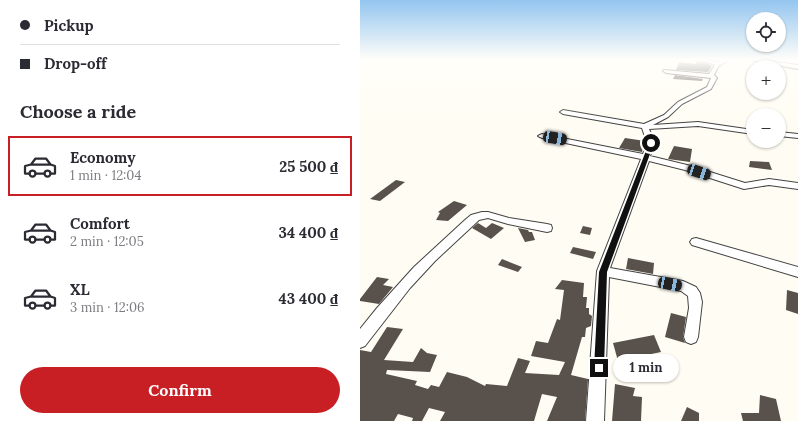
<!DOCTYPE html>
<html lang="en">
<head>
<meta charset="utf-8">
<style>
  :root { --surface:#fff; --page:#f7f7f7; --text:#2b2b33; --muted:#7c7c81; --line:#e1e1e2; --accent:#c81f25 }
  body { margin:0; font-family:Lora,serif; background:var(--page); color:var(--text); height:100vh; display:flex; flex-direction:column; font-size:15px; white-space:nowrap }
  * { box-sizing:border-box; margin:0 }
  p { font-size:13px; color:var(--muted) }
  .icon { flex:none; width:22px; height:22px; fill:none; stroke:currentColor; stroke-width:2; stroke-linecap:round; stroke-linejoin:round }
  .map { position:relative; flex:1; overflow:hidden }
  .details { display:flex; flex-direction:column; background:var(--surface); width:360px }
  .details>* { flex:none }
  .top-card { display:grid; align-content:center; height:88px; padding:0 20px; background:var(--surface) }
  .controls { position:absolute; left:386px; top:12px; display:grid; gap:8px }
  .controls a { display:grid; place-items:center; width:40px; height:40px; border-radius:50%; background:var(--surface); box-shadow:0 1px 3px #0004; font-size:20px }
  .end { position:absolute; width:18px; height:18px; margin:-9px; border:5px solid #101010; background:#fff; box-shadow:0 0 0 2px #fff }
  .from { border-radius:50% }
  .bubble { position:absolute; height:28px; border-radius:14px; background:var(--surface); box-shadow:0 1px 3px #0004; font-size:13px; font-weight:700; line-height:28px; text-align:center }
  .car { position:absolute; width:12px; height:24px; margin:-12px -6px; border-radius:5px; box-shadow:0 0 3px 1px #0007; background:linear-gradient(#222 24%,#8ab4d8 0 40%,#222 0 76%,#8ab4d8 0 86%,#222 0) }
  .top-card b { display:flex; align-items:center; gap:14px; height:38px; font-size:15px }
  .top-card b+b { border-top:1px solid var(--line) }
  .top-card i { width:10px; height:10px; background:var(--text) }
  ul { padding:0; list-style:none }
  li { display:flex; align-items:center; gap:12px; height:60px; margin:0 8px 6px; padding:0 12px; border:2px solid transparent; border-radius:0px }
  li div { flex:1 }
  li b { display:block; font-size:15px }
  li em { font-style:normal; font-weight:700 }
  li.current { border-color:var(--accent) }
  li>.icon { width:36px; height:36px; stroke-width:1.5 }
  h2 { padding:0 20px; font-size:18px; line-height:48px }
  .button { display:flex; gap:8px; margin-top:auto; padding:8px 20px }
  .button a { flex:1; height:46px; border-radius:24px; background:var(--accent); color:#fff; font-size:16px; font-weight:700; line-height:46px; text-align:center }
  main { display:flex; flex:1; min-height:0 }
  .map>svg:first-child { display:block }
  .building { fill:#59514b }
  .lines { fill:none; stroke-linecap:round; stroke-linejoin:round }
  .street-casing { stroke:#434343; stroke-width:2 }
  .street { fill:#fff; fill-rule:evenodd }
  .route { fill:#101010 }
</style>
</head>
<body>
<main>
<section class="details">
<div class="top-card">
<b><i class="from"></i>Pickup</b>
<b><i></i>Drop-off</b>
</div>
<h2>Choose a ride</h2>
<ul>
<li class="current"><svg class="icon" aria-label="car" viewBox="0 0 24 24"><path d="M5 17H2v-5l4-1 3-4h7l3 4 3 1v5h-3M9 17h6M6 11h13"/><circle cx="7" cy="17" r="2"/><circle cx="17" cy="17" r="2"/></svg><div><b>Economy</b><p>1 min · 12:04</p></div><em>25 500 ₫</em></li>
<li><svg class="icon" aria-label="car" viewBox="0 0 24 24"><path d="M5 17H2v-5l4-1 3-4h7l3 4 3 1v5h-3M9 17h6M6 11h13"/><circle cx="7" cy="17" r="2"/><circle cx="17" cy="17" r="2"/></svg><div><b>Comfort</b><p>2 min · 12:05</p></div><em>34 400 ₫</em></li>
<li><svg class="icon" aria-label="car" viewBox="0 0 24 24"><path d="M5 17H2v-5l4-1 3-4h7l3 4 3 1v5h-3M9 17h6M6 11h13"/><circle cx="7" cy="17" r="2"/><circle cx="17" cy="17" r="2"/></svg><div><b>XL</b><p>3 min · 12:06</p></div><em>43 400 ₫</em></li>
</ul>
<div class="button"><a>Confirm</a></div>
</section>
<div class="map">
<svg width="438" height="421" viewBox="0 0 438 421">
  <rect width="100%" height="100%" fill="#fffdf3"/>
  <!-- building -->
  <g class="building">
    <path d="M337,61L345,62L352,66L348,72L316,70L319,62L336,64Z"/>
    <path d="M315,75L343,79L342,81L313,79Z"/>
    <path d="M265,138L285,141L282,152L259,148Z"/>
    <path d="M314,146L332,149L330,162L308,159Z"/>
    <path d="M390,161L409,162L412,170L389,167Z"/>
    <path d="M36,180L45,182L20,201L10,199Z"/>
    <path d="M94,201L107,205L88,221L76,220L80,213L78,212Z"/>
    <path d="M118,223L126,228L132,223L144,228L131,239L112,228Z"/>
    <path d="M223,226L232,228L230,235L220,233Z"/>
    <path d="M158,228L168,230L169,232H172L175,240L165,242Z"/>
    <path d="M213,247L236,252L233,259L210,253Z"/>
    <path d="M268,258L294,263L293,274L266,269Z"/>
    <path d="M142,259L162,267L158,272L138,265Z"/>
    <path d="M17,277L29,279L23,285L33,287L19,304L0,301V299Z"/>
    <path d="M202,280L224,283L223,297H227L226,308H229V314L232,316L231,326L226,328L225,337H222L211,375L228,379L225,421H187L197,397L182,394L174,421H80L85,412L69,408L62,421H52L53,418L38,414L34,421H0V350L11,352L27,327L43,329L24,360L53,362L61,348L67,353L77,355L70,372L27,370L26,374L57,381L55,385L68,389L71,385L79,387L87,372L107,377L125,386L126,384L147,386L158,358L170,361L165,373L199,375L205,362L171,356L176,341L188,343L197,319L200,320L204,290L195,289Z"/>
    <path d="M427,290L438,293V314L426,310Z"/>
    <path d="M311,313L326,317L323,337L325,343L305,337Z"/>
    <path d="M294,335L301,352L258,361L253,343Z"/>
    <path d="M255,384L275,388L273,396L282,397L281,421H252Z"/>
    <path d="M400,395L416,399L421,421H383L381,413H399Z"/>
    <path d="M327,407L339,413V421H321Z"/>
  </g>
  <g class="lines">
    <!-- street casing -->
    <g class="street-casing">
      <g id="street">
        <path d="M343,60L358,62L362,60H368L358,67L354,75L357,78L351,89L322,104L308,117L293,125L338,122L393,130V134L338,126L289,129L295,143L290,156L331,166L385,183L409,179L438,183V189L409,185L384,189L325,170L289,161L250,268L323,281L336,287L340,293L342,302L338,337L336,342L331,344L326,342L324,337L329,308L328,296L321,291L249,277L244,421H226L237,271L281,159L182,138L178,136L182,134L283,154L287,143L282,128L203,114L200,112L203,110L284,124L304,115L318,102L347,87L351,78L306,73L303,71L304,70L349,74L355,65Z"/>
        <path d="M390,60H403L438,65V69Z"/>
        <path d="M419,132L438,134V138L419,136Z"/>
        <path d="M122,212H128L149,218L187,224L191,225L192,228L191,231L187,232L148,224L128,218L119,220L75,261L50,288L5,346L0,348V329L17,308L54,267L105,220L111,215Z"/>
        <path d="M336,238L438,267V277L332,245L330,242L332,239Z"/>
      </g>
    </g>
    <!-- street -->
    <use href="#street" class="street"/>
  </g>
  <!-- sky -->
  <linearGradient id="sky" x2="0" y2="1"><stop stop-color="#93c5ef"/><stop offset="0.5" stop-color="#fffefa"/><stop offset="1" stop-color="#fffefa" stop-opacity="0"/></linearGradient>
  <rect width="438" height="119" fill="url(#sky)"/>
  <!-- route -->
  <path class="route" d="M291,141L294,143L247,272L244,368L242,371L239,373L235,371L234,368L239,272L289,143Z"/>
</svg>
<div class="controls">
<a><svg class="icon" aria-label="locate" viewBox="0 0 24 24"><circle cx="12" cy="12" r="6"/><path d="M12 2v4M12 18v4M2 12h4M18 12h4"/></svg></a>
<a>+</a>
<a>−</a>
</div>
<i class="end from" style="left:291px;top:143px"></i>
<i class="end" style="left:239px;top:368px"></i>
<div class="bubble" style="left:253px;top:354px;width:66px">1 min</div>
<i class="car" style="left:195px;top:138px;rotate:100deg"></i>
<i class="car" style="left:339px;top:172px;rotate:108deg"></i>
<i class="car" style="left:310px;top:284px;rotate:101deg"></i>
</div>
</main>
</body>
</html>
